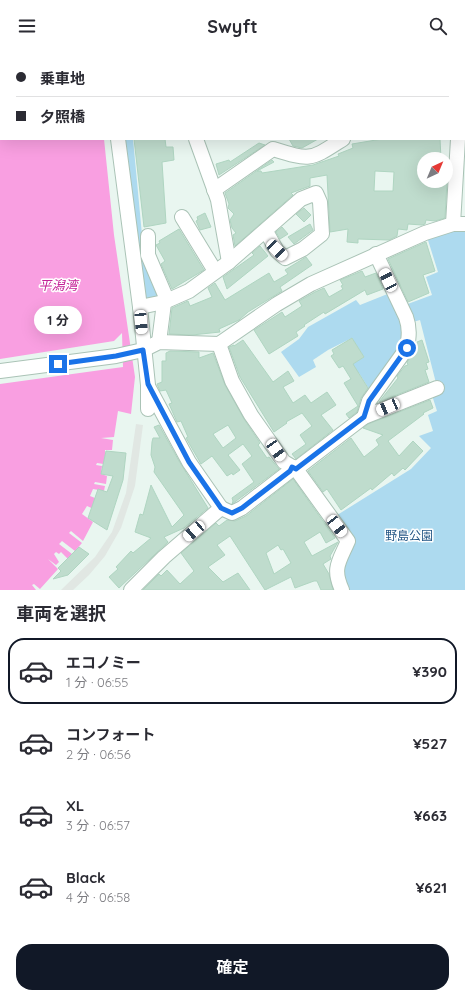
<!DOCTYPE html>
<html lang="ja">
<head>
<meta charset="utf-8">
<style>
  :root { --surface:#fff; --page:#f2f2f3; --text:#2b2b33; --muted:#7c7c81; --line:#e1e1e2; --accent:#111827 }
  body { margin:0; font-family:Quicksand,"Noto Sans JP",sans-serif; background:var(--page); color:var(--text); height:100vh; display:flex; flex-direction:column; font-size:15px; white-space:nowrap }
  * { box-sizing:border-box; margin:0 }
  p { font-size:13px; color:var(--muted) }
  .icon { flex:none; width:22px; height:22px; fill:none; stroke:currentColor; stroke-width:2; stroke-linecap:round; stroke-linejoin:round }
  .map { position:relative; height:538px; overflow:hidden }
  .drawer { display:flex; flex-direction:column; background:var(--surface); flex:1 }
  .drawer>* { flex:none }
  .hud { position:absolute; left:0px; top:0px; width:465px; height:88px; box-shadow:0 4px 16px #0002; display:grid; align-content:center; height:88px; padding:0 16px; background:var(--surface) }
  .needle { width:26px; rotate:44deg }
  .fabs { position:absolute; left:417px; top:100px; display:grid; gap:8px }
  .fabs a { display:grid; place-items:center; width:36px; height:36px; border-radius:50%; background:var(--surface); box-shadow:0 4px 16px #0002; font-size:20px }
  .end { position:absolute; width:18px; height:18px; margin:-9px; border:5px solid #1a73e8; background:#fff; box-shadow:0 0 0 2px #fff }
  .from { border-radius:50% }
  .bubble { position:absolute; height:28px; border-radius:14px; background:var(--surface); box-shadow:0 4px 16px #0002; font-size:13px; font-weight:700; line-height:28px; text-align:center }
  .car { position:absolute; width:12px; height:24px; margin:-12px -6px; border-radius:5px; box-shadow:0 0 3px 1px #0007; background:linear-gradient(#fff 24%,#345 0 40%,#fff 0 76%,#345 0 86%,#fff 0) }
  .hud b { display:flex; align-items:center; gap:14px; height:38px; font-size:15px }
  .hud b+b { border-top:1px solid var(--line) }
  .hud i { width:10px; height:10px; background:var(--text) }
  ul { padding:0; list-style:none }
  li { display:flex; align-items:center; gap:12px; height:66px; margin:0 8px 6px; padding:0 8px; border:2px solid transparent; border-radius:16px }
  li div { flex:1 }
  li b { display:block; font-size:15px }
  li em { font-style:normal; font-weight:700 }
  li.active { border-color:var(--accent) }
  li>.icon { width:36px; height:36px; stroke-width:1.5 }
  h2 { padding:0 16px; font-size:18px; line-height:48px }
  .button { display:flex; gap:8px; margin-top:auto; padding:8px 16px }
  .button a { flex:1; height:46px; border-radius:16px; background:var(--accent); color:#fff; font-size:16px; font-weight:700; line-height:46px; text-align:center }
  header { display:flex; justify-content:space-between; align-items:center; height:52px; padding:0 16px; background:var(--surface); font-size:18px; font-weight:700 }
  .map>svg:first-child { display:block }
  .green { fill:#addaef }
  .parking { fill:#e1e7e3 }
  .water { fill:#f99fe1 }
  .pier { fill:#e9f6f0 }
  .building { fill:#bfdccd; stroke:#afd5c1; fill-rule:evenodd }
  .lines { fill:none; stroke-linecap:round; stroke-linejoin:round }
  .minor-casing { stroke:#aac3b6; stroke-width:16 }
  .minor { stroke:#fff; stroke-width:14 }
  .route { stroke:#1a73e8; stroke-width:5 }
  .labels { text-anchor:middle; stroke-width:3; stroke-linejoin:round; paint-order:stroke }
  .park-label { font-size:12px; fill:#215584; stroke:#fff }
  .water-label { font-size:13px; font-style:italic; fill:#c42197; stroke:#fff }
</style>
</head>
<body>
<header><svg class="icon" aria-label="menu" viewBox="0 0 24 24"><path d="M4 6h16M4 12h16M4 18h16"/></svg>Swyft<svg class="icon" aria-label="search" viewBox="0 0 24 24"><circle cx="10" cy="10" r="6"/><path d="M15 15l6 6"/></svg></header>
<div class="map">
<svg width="465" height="538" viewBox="0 0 465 538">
  <rect width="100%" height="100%" fill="#e9f6f0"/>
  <!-- green -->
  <g class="green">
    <path d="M125,87H133L142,183L157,244L144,247L126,107Z"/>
    <path d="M465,177V538H348L340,525L351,491L334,465L411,417L431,396L419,384L433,379L428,363L437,359L431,340L437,335L420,268L413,270L405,253L432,243L426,225L438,220L427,185Z"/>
    <path d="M390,241L406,270L405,292L371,340L359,321L357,323L351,313L364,305L352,286L328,298L313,308L316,315L299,325L281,300L299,287L308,275L356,248L360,253Z"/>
  </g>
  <!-- parking -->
  <path class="parking" d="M136,372L143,373L135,434L121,476L105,504L89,523L73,538H61L95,505L112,480L126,441Z"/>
  <!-- water -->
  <path class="water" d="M0,0H108L1,1V87H104L114,183L135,325L131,362L118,359L114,385L101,386L113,388L112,398H105V405L112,406L110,413L97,411L96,413L102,414L101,422L107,424L106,432L95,430L94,432L105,434L104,439L93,437L90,444L100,448L98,459L87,454L82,462L93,470L83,489L71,479L69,481L82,491L75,499L62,489L59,492L72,502L68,507L61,500L59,502L56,500L54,502L59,510L56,513L48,507L58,517L40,537L34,532L32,533L36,538H0Z"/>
  <!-- pier -->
  <path class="pier" d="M122,281L123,315L0,332V307L114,289Z"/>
  <!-- building -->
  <g class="building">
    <path d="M134,87H165L166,95H173L174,108L162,110L166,171L144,175Z"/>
    <path d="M289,87H318L302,96L293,94Z"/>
    <path d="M382,87H440L441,107H423L422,129H447L445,166L435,169L426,168L425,172L422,173L408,172L407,178L398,177L397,184L389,188L358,187V191L347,190L348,177L330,180L327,123L310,126V134L291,141L293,143L235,194L233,183L236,181L232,176L230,168L234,162L228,156L229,152L225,141L272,108L274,110L257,119H261L262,121L313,113L339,104L338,102L353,96L352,92ZM375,119L394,120L393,139H374Z"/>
    <path d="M259,91L265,93L219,123L216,112L229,108L230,110Z"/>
    <path d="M304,156L311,163L304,170L296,162Z"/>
    <path d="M205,161L211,175L200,178L196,169L198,168L197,165Z"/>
    <path d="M310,172L313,178L294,192L288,185Z"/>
    <path d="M282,175L288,182L280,187L276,180Z"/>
    <path d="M179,177L204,218L172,237L161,212L165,209L156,193L160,191L159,189Z"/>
    <path d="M426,190L435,219L423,223L429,241L408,250L388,207Z"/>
    <path d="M260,194L268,204L227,237L223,225L254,203L252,201Z"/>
    <path d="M306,205L312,213L280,235L282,239L248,260L239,268L219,277L220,280L192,283L169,282L172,256L188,249L190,254L212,245L208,236L215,231L225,248L269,221L274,230L288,222L285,218Z"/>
    <path d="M362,219L365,225L376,221L383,237L367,243L365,238L325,262L324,260L304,273L305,274L296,280L298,284L269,302L254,278L282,260L285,265L302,254L299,249L315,240L324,236L329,245L343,237L341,234L343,233L340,228Z"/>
    <path d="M352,286L364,305L353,312L368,336L361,346L357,360L349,366L346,362L358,354L344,331L351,327L343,314L339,316L331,304L334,302L332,298Z"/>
    <path d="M243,288L273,330L288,319L294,329L283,335L293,351L305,343L311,351L327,340L336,353L321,363L333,378L296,407L292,402L306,392L300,383L312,374L302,361L286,370L287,371L274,380L240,325L229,295L234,293V294Z"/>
    <path d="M422,288L429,310L426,311L428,317L425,318L429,330L379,350L398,326L397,324L405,314L408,313L407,310L415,300L417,290Z"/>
    <path d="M170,299L199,300V306L213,301L225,333L244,367L260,391L258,393L267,406L269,405L279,417L232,452L233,449L232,446L254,430L242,412L252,404L243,392L228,403L240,418L233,423L232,421L227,424L212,404L201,412L186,386L188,385L181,369L177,370L169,352L172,351L166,338L160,339L157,332L162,330V309H166V301ZM228,373L236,386L223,396L213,382Z"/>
    <path d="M430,348L433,356L423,361L424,362L388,389L399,404L413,389L423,399L405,418L403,416L394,424L392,421L372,438L371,436L341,458L327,437L323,440L308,419L351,386L364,405L379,393L376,388L383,383L363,376L368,372Z"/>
    <path d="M159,373L179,409L208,456L184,476L164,485L168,490L119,536L109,525L118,517L116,515L131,499L133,501L151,486L135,480L140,462L143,463L151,433L172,475L184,463L154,420L155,415L151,403L152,390L153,386H160L154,375Z"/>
    <path d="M106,399L126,401L123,428L107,478L88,466L98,437L107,440L113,424L101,422Z"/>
    <path d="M293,427L335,486L326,491L320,480L304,490L312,504L338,490L330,504L331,507L323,512L329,522L333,538H321L317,529H314L295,536L291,525L265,538L230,484L217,493L225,503L208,515L223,530L238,521L250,538H143L159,522L161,524L167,518L180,532L194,519L181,501L216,471L219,474L227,468L235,469L246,464ZM278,493L281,498L283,497L291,511L274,522L266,501Z"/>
    <path d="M79,495L89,502L68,523L53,527L61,519L58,516Z"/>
  </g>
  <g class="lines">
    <!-- minor casing -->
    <g class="minor-casing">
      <g id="minor">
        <path d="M179,0V1"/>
        <path d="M121,1V0"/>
        <path d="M290,1V0"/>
        <path d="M464,9L465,8"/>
        <path d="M464,65H465"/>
        <path d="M118,87L140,255L148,333V357"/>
        <path d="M196,87L218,148L229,210"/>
        <path d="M214,138L273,97C312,109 310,108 343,87"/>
        <path d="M182,165L215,219"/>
        <path d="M453,172L458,87"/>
        <path d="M148,184V203L165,243L159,290"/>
        <path d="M140,255L164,250L189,239L229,210L301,147L316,141L320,150L322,182L303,197L285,206L277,199L266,179"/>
        <path d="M219,292L232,329L251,363L284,410L296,417L348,489C339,510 332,516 342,538"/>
        <path d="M0,319L116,304L143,298L159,290L219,292L277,252L311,232L425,181L453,172H465"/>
        <path d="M364,365L369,349L407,296C409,285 410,276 406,265L376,202"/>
        <path d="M296,417L364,365L437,336"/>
        <path d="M221,456L232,461L242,456L290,419L293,415"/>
        <path d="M131,538L164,505L221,456L189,410L149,336"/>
      </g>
    </g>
    <!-- minor -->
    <use href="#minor" class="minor"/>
  </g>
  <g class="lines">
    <!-- route -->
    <path class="route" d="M58,312L116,304L143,298L148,332L189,410L221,456L232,461L242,456L290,419L292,415L296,417L364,365L369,349L407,296"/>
  </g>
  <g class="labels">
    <!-- park labels -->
    <g class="park-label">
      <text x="409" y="488">野島公園</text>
    </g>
    <!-- water labels -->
    <g class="water-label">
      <text x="58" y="238">平潟湾</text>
    </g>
  </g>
</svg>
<div class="fabs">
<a><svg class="needle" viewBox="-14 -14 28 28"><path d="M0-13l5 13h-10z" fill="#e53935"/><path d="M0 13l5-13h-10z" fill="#7c7c81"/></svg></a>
</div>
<i class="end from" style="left:407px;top:296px"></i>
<i class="end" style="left:58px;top:312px"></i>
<div class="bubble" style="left:34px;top:254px;width:48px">1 分</div>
<i class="car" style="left:277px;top:198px;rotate:135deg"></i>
<i class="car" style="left:388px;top:228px;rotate:334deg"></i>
<i class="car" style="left:141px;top:270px;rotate:175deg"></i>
<i class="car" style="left:388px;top:355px;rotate:247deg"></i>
<i class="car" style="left:276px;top:398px;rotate:145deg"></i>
<i class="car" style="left:337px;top:474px;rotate:142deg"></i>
<i class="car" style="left:194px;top:479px;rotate:229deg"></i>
<div class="hud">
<b><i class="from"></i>乗車地</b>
<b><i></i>夕照橋</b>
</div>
</div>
<section class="drawer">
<h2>車両を選択</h2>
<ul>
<li class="active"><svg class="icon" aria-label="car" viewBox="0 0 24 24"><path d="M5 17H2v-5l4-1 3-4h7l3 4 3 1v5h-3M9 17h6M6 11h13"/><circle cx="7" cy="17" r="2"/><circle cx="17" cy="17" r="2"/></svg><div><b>エコノミー</b><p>1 分 · 06:55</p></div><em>¥390</em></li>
<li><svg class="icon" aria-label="car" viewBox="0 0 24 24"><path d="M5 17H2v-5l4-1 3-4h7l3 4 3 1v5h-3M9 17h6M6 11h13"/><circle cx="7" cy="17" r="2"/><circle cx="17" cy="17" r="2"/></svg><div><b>コンフォート</b><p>2 分 · 06:56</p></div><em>¥527</em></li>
<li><svg class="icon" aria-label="car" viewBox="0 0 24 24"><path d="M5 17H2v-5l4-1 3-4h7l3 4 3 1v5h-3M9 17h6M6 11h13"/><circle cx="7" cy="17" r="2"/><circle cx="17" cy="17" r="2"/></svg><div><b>XL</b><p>3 分 · 06:57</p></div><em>¥663</em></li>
<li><svg class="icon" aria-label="car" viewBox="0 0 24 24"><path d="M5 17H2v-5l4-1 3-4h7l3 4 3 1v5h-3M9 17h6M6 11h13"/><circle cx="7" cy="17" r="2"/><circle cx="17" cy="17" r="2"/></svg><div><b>Black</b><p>4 分 · 06:58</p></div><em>¥621</em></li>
</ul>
<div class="button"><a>確定</a></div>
</section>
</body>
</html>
